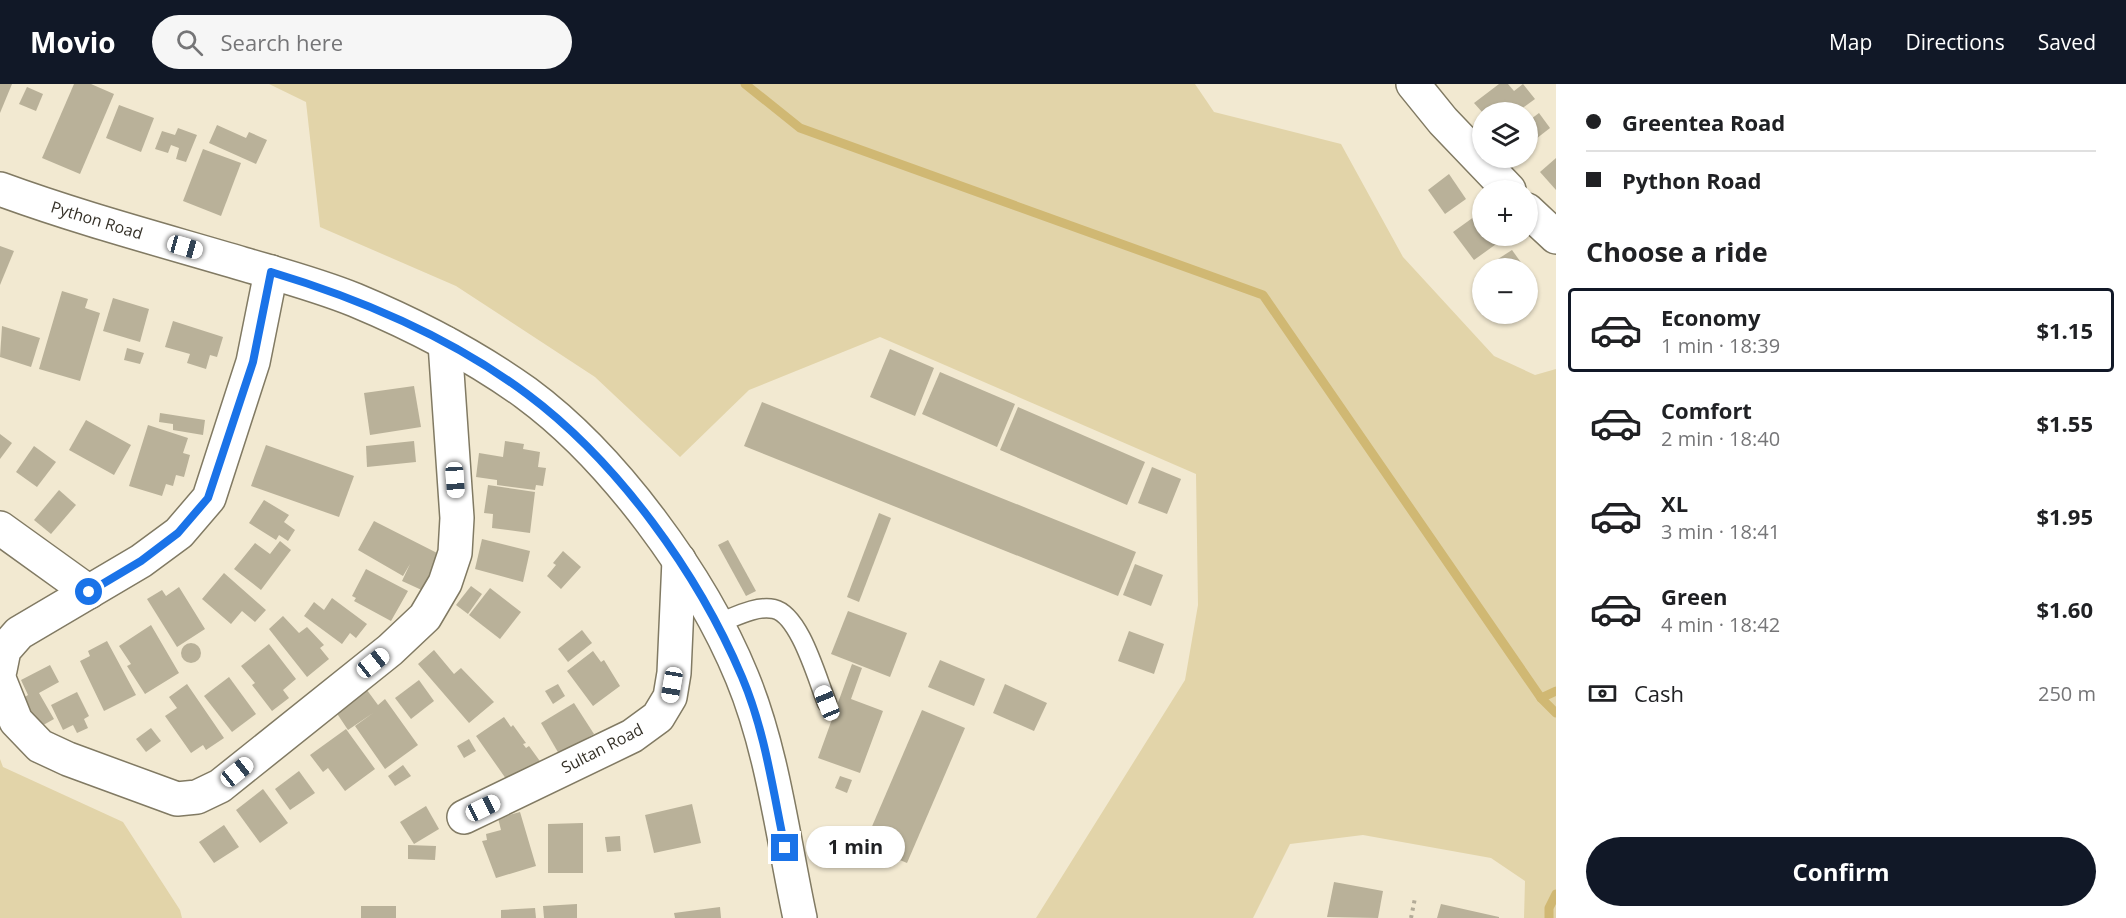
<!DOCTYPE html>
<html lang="en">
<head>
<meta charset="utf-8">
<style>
  :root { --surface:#fff; --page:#f6f6f6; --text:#202124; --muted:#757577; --line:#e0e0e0; --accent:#111827 }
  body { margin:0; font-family:"Open Sans",sans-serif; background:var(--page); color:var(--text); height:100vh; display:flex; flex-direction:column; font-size:22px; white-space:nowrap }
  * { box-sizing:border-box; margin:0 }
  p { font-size:20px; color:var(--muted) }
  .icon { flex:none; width:33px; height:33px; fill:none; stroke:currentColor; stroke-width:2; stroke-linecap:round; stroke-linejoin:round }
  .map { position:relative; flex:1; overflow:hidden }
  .drawer { display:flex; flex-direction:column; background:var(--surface); width:570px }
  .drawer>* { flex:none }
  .banner { display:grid; align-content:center; height:132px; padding:0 30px; background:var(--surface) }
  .buttons { position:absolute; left:1472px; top:18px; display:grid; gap:12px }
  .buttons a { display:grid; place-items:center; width:66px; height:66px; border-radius:50%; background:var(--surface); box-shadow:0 2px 4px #0004; font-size:30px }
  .end { position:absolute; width:27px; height:27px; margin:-14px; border:8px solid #1a73e8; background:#fff; box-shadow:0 0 0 3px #fff }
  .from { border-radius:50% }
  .bubble { position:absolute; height:42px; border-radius:21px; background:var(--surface); box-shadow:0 2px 4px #0004; font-size:20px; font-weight:700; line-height:42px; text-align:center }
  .car { position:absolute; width:18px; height:36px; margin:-18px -9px; border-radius:8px; box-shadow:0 0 4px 2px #0007; background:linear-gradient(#fff 24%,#345 0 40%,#fff 0 76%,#345 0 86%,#fff 0) }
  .banner b { display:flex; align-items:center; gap:21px; height:57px; font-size:22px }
  .banner b+b { border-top:2px solid var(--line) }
  .banner i { width:15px; height:15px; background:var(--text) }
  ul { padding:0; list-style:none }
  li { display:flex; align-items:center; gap:18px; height:84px; margin:0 12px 9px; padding:0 18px; border:3px solid transparent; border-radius:6px }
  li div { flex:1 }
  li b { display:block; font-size:22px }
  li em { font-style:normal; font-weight:700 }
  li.current { border-color:var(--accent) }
  li>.icon { width:54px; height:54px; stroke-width:1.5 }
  h2 { padding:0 30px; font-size:27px; line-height:72px }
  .pay { display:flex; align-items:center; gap:15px; height:66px; padding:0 30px; font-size:22px }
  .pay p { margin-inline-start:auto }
  .primary-button { display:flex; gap:12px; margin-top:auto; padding:12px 30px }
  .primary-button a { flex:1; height:69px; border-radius:36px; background:var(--accent); color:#fff; font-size:24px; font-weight:700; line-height:69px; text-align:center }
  header { display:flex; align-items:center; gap:36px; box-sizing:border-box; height:84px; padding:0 30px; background:var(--accent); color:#fff }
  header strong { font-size:28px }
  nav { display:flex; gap:33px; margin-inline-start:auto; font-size:21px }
  .search { width:420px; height:54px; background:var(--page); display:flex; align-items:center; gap:15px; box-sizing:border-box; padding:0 21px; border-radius:33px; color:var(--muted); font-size:22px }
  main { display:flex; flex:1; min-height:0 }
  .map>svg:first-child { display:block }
  .green { fill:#e2d4a9 }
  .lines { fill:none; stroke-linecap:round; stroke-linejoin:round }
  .stream { stroke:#d0b873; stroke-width:9 }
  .building { fill:#b9b199 }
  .service-casing { stroke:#817a63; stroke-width:21 }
  .minor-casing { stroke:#817a63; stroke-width:36 }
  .path { stroke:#b2ab98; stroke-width:4; stroke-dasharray:3 4.5; stroke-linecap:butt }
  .service { stroke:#fff; stroke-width:18 }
  .minor { stroke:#fff; stroke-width:33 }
  .route { stroke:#1a73e8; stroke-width:8 }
  .labels { text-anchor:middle; stroke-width:4.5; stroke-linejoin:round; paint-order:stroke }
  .street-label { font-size:16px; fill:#353128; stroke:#fff }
</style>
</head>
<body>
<header>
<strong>Movio</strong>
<div class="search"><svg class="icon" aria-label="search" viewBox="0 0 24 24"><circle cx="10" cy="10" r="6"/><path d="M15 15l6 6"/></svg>Search here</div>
<nav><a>Map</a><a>Directions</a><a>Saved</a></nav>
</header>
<main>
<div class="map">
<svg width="1556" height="834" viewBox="0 0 1556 834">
  <rect width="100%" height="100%" fill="#f2e9d1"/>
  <!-- green -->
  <g class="green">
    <path d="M269,0H1195L1214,28L1341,60L1403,173L1494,272L1535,291L1556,285V834H1524L1525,797L1491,774L1363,751L1290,760L1253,834H1036L1185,596L1198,521L1196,390L880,253L749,306L680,373L595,293L456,202L320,143L306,18Z"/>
    <path d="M0,675L3,683L123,738L180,826L182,834H0Z"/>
  </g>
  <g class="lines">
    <!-- stream -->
    <g class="stream">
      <path d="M745,0L800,44L1263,211L1541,614L1556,629"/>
      <path d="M1541,614L1556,607"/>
      <path d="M1549,834V824L1556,810"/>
    </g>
  </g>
  <!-- building -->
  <g class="building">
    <path d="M0,0H12L0,29Z"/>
    <path d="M74,0H91L114,10L80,90L42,74Z"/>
    <path d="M1499,0H1508L1514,7L1523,0L1535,15L1517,28H1482L1474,19Z"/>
    <path d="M27,3L43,10L36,27L19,20Z"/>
    <path d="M119,21L154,34L141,68L106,54Z"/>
    <path d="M1539,29L1550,44L1527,62V38Z"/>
    <path d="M217,41L246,54L249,48L267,56L256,80L209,59Z"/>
    <path d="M178,44L197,51L186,78L176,75L179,64L171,61L168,69L155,65L162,47L175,51Z"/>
    <path d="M203,65L241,79L221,132L183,117Z"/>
    <path d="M1556,74V106L1540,88Z"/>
    <path d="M1449,90L1466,115L1445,130L1428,106Z"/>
    <path d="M1478,130L1482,135V152H1494L1499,158L1474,176L1453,148Z"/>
    <path d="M0,162L14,167L0,201Z"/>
    <path d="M1512,166L1525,184H1484Z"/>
    <path d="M62,207L88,215L85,224L100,229L80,297L39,285Z"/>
    <path d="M113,214L149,225L140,258L103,247Z"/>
    <path d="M173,237L223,253L217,273L210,271L206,285L187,279L190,270L165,263Z"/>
    <path d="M2,242L40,254L31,283L0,273Z"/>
    <path d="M127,264L144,269L140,280L124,276Z"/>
    <path d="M890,265L934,284L915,332L870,313Z"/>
    <path d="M940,288L1015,320L997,363L922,330Z"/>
    <path d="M414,302L421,343L370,351L364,309Z"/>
    <path d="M762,318L1136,468L1118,512L744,362Z"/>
    <path d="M1018,323L1145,378L1127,421L1000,366Z"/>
    <path d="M160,329L205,336L203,351L173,346V340L159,338Z"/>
    <path d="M86,336L131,361L114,391L69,366Z"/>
    <path d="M148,341L188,354L183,369L190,371L184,393L176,391L173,402L166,400L162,412L129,402Z"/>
    <path d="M0,350L12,359L0,375Z"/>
    <path d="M414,357L416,378L367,383L366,362Z"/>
    <path d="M505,357L524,360L523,365L540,368L538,383L546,384L543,402L536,401L535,406L497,401V396L476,393L479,369L503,373Z"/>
    <path d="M266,361L354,392L339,433L251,402Z"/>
    <path d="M34,362L56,378L37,403L16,388Z"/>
    <path d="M1152,383L1181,395L1167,430L1138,419Z"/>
    <path d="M488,401L535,408L530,449L492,444L493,430L484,429Z"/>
    <path d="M59,406L76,421L51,450L34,436Z"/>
    <path d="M264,416L289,431L284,438L295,446L288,457L279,451L276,456L249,439Z"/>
    <path d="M879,429L891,434L859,518L847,513Z"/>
    <path d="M374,437L443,472L426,508L402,497L410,480L403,492L358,466Z"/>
    <path d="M482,455L530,467L523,498L475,485Z"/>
    <path d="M728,456L756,507L746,512L718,461Z"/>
    <path d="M280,457L291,466L261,506L234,485L255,459L270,470Z"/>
    <path d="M563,467L581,483L561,505L547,492L556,481L553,479Z"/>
    <path d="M1135,480L1163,491L1151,522L1123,511Z"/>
    <path d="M366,485L408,507L391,537L354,517L356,514L352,512Z"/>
    <path d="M224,489L266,526L255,538L242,527L231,540L202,515Z"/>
    <path d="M471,502L482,510L468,530L456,521Z"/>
    <path d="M179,503L205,545L177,563L147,515L162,506L166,512Z"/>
    <path d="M490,504L521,528L500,555L469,531Z"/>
    <path d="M332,514L367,540L356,554L350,549L342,560L304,532L314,518L324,526Z"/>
    <path d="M848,527L907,549L890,593L831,570Z"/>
    <path d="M283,532L299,549L307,543L324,561L320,564L329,575L307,593L269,545Z"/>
    <path d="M151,541L179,589L145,610L127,582L131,580L119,562Z"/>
    <path d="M582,546L592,559L568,578L558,565Z"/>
    <path d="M1129,547L1164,560L1154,590L1118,577Z"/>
    <path d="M107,557L136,611L104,627L80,577L90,572L88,567Z"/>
    <circle cx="191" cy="569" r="10"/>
    <path d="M269,560L296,595L283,606L289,614L272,627L252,601L255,599L241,582Z"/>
    <path d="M434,566L454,590L461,584L494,618L469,639L418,580Z"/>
    <path d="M593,567L601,578L604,576L620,602L593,622L567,587Z"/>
    <path d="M940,576L985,595L974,622L928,603Z"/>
    <path d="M852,580L862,584L851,615L883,627L860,689L818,674Z"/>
    <path d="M50,581L59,598L39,609L54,635L38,644L22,615L28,611L21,596Z"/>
    <path d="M229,593L256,630L232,648L204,612Z"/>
    <path d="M419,596L434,617L411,635L395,614Z"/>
    <path d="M361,598L378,621L385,615L418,661L385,685L355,642L373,629L348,646L330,619Z"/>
    <path d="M187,600L224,654L206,666L203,661L191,669L165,632L177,624L169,613Z"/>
    <path d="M558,600L565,612L553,620L545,607Z"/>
    <path d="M1005,600L1047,619L1034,647L993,629Z"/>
    <path d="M77,608L89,632L84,635L88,644L77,649L73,641L63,646L51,621Z"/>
    <path d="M574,619L594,650L559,670L541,639Z"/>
    <path d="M922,626L965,644L907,779L864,761Z"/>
    <path d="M504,633L511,643L513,641L526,659L523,660L526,664L529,662L542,680L511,702L476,652Z"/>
    <path d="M151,644L161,657L146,668L136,655Z"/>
    <path d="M346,645L375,685L345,707L328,684L323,688L310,671Z"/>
    <path d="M469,655L476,667L464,674L457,662Z"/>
    <path d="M403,681L411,692L395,702L388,692Z"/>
    <path d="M299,687L315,709L290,726L275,705Z"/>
    <path d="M840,692L852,696L847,709L835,704Z"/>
    <path d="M263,705L288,739L260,759L236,726Z"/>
    <path d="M692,720L701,759L654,769L645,731Z"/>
    <path d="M426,722L439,745L414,760L400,738Z"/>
    <path d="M520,728L536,782L496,794L482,757L487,756L486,750L501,746L498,734Z"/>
    <path d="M583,739V789H548V740Z"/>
    <path d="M224,741L239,763L214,779L199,758Z"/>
    <path d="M620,752L621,767L607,768L605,753Z"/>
    <path d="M408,761L436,762L435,776L408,775Z"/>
    <path d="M1334,798L1383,807L1378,834L1327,833Z"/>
    <path d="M577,820V834H544L543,822Z"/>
    <path d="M1441,820L1499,833V834H1437Z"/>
    <rect x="361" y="822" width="35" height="12"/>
    <path d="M720,823L721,834H675L674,829Z"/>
    <path d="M535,824L536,834H501V826Z"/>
  </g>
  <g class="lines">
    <!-- service casing -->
    <g class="service-casing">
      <path id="service" d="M716,540C733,534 755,521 774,525C800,531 817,595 827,619"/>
    </g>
    <!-- minor casing -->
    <g class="minor-casing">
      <g id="minor">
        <path d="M1413,0L1443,37L1509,106"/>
        <path d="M0,105C79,134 162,156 243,180C280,191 318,201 355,216C415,241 473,271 526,309C613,373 701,493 742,593C773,668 783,755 800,834"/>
        <path d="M1527,126L1556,153"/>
        <path d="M0,444L89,508"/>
        <path d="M0,586L4,566L19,549L141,477L179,449L209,414L253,278L271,188"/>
        <path d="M0,597L16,637L40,662L68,675L177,715L197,713L220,702L390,566L425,533L445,499L455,469L457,434L445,259"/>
        <path d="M464,733L632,652L658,633L670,613L674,589L679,476"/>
      </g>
    </g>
    <!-- path -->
    <path class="path" d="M1411,834L1415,814"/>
    <!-- service -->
    <use href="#service" class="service"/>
    <!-- minor -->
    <use href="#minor" class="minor"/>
  </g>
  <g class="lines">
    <!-- route -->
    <path class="route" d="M89,508L141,477L178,449L208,414L253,278L271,188C361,215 452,254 527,310C618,378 698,489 742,593C765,647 773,707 785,764"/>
  </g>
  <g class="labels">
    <!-- street labels -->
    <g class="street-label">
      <text transform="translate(97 136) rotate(17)" y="6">Python Road</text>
      <text transform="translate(602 664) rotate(-27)" y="6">Sultan Road</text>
    </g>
  </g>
</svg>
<div class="buttons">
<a><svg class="icon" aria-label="layers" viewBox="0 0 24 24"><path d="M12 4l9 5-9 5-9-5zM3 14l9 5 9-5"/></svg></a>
<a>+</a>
<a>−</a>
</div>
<i class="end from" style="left:89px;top:508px"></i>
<i class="end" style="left:785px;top:764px"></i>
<div class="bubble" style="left:806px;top:742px;width:99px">1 min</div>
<i class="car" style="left:185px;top:163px;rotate:106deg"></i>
<i class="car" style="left:455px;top:396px;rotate:176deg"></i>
<i class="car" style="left:373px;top:579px;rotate:51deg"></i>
<i class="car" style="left:672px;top:601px;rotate:190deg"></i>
<i class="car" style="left:827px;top:619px;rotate:338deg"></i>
<i class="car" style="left:237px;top:688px;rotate:51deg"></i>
<i class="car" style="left:483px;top:724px;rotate:64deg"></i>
</div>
<section class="drawer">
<div class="banner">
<b><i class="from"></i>Greentea Road</b>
<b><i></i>Python Road</b>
</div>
<h2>Choose a ride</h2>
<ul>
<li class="current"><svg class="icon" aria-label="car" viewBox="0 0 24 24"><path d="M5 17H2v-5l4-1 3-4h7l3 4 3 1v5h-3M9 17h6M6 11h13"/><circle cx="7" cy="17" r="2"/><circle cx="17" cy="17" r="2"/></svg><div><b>Economy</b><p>1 min · 18:39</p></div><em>$1.15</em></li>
<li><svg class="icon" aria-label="car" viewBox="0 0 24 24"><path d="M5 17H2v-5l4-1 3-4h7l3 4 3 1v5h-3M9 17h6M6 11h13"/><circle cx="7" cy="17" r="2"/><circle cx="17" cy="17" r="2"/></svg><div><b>Comfort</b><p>2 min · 18:40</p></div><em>$1.55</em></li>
<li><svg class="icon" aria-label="car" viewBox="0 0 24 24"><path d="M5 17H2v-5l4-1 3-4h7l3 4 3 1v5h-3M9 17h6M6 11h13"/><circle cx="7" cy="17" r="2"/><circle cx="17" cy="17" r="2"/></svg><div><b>XL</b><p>3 min · 18:41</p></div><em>$1.95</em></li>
<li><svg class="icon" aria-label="car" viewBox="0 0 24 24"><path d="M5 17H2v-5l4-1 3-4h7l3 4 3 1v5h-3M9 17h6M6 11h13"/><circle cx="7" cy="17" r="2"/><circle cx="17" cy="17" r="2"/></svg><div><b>Green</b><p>4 min · 18:42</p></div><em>$1.60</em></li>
</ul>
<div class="pay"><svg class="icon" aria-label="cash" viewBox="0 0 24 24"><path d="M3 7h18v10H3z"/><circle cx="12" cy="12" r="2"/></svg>Cash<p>250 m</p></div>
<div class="primary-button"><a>Confirm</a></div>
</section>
</main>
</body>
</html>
